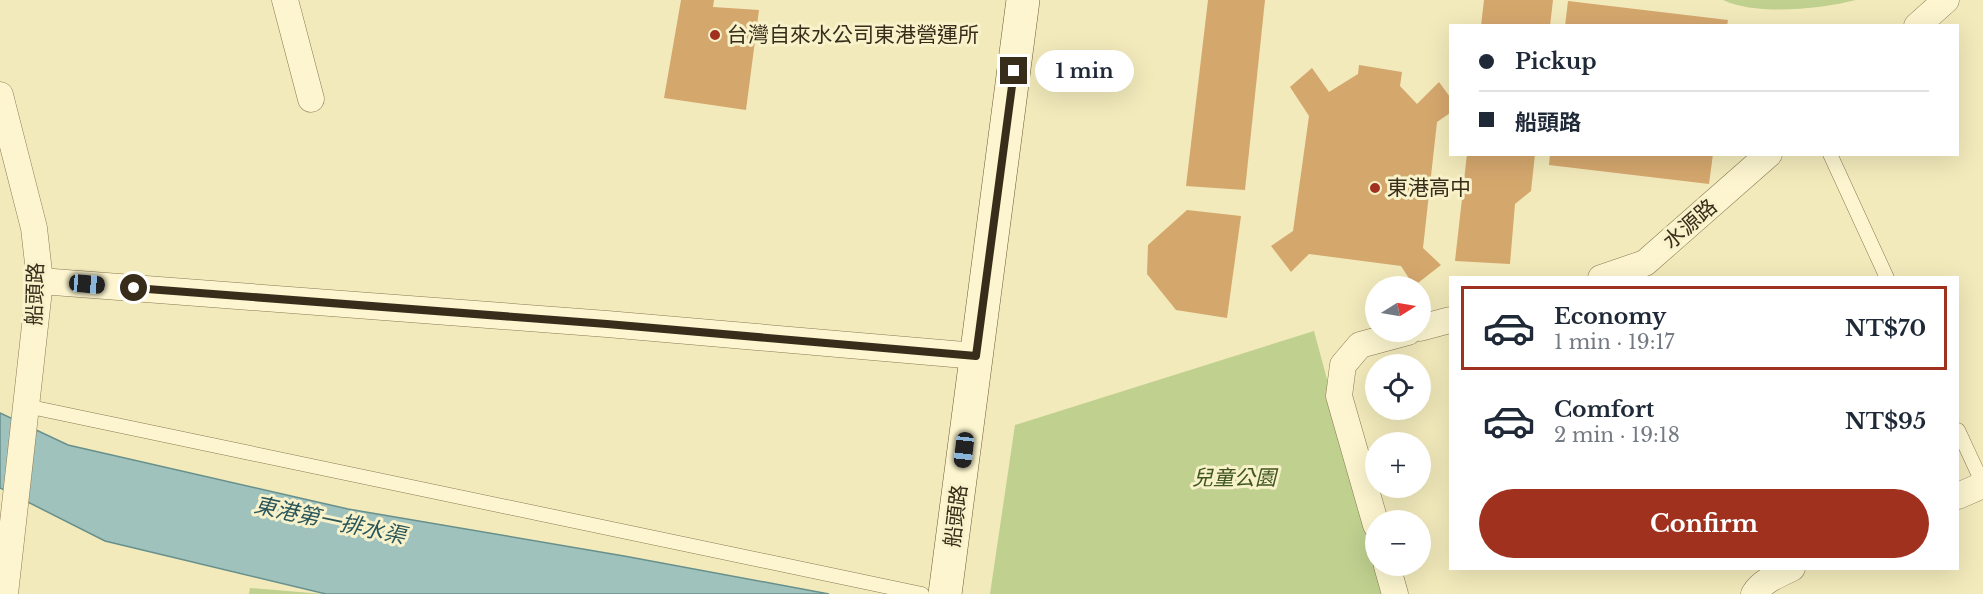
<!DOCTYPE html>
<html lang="en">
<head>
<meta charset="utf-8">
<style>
  :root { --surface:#fff; --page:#f2f2f3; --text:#1f2937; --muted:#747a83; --line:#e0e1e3; --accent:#9f311e }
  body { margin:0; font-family:"Libre Baskerville","Noto Sans TC",serif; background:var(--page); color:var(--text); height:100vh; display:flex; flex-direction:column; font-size:22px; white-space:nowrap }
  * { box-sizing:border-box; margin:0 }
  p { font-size:20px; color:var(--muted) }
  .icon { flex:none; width:33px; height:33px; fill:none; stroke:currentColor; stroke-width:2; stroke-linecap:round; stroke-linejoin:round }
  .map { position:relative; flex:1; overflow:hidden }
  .panel { position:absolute; left:1449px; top:276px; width:510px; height:294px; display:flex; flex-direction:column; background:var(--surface); border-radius:0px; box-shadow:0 6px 24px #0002 }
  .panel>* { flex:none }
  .banner { position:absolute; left:1449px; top:24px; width:510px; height:132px; border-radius:0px; box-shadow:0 6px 24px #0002; display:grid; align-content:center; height:132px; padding:0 30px; background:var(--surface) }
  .needle { width:39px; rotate:79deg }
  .controls { position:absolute; left:1365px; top:276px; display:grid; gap:12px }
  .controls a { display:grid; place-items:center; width:66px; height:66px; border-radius:50%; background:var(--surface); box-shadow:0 6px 24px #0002; font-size:30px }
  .end { position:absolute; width:27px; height:27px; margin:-14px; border:8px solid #382d1a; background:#fff; box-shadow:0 0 0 3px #fff }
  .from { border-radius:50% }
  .bubble { position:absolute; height:42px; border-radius:21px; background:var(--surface); box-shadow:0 6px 24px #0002; font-size:20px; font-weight:800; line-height:42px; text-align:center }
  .car { position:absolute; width:18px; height:36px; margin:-18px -9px; border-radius:8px; box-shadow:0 0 4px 2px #0007; background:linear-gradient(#222 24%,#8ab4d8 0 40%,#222 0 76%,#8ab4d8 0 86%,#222 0) }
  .banner b { display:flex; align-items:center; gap:21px; height:57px; font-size:22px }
  .banner b+b { border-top:2px solid var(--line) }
  .banner i { width:15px; height:15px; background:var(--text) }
  ul { padding:10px 0 0; list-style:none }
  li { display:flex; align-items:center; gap:18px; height:84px; margin:0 12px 9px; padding:0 18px; border:3px solid transparent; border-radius:0px }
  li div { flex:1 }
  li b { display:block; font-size:22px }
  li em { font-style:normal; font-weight:800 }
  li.active { border-color:var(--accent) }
  li>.icon { width:54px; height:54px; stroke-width:1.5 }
  .action { display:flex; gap:12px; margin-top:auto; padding:12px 30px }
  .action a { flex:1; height:69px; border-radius:36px; background:var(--accent); color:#fff; font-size:24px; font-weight:800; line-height:69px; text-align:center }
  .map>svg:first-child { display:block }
  .green { fill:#bfd08f }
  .water { fill:#a0c2bd; stroke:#67908c; stroke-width:1.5 }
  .building { fill:#d4a76d }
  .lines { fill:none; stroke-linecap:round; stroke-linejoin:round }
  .service-casing { stroke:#8a7954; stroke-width:15 }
  .minor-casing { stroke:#8a7954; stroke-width:27 }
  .secondary-casing { stroke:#6c5937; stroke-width:34 }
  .service { stroke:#fcf5cf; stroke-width:14 }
  .minor { stroke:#fcf5cf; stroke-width:26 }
  .secondary { stroke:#fcf5cf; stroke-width:33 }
  .route { stroke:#382d1a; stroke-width:8 }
  .poi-dot { fill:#9f311e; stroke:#f8f2cb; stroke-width:2 }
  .labels { text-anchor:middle; stroke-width:6; stroke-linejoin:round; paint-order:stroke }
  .poi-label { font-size:21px; fill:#382d1a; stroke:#f8f2cb; text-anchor:start }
  .street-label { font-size:21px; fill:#382d1a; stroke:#f8f2cb }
  .park-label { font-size:21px; font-style:italic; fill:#40561f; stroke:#f8f2cb }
  .water-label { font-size:22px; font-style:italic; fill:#285559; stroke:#f8f2cb }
</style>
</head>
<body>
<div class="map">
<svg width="1983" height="594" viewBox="0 0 1983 594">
  <rect width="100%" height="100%" fill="#f2eabb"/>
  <!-- green -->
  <g class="green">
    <path d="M1723,0H1856C1820,9 1757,16 1723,0Z"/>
    <path d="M1314,331L1375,557L1376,566L1385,594H990L1015,425Z"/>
    <path d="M250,588L323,594H249Z"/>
  </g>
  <!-- water -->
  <path class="water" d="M0,413L68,445L348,509L624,556L829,594H326L105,541L0,488Z"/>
  <!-- building -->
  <g class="building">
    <path d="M681,0H714L713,7L759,10L746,110L664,98Z"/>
    <path d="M1208,0H1265L1245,190L1186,186Z"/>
    <path d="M1484,0H1553L1550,26H1481Z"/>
    <path d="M1568,1L1728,20L1727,26H1565Z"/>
    <path d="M1359,65L1402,72L1400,86L1417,104L1439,82L1450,97V113L1437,122L1423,248L1441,265L1414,286L1401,266L1309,254L1291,272L1271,246L1293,231L1309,116L1290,87L1312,68L1329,92L1358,74Z"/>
    <path d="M1467,154H1535L1531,191L1515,204L1510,264L1455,261Z"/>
    <path d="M1550,154H1713L1709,184L1549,165Z"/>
    <path d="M1187,210L1241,216L1227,318L1176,310L1147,274L1148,245Z"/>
  </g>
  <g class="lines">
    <!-- service casing -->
    <g class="service-casing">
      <g id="service">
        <path d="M1830,154L1887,278"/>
        <path d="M26,406L922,594"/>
        <path d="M1958,430L1983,484"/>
      </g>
    </g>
    <!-- minor casing -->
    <g class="minor-casing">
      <g id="minor">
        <path d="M285,0L311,99"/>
        <path d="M1917,26L1946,0"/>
        <path d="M0,95L34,228L40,281L5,594"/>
        <path d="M1601,278L1645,263L1769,154"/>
        <path d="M40,281L607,324L976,356"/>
        <path d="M1420,328L1450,320"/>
        <path d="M1958,496L1983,485"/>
        <path d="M1376,525L1339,396L1343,365L1360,345L1408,332"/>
        <path d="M1387,566L1395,594"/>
        <path d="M1754,594C1762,581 1778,575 1792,568"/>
      </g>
    </g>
    <!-- secondary casing -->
    <g class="secondary-casing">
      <path id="secondary" d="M945,594L1023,0"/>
    </g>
    <!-- service -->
    <use href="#service" class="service"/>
    <!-- minor -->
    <use href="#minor" class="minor"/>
    <!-- secondary -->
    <use href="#secondary" class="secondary"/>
  </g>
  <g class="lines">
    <!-- route -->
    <path class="route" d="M134,288L607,324L976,356L1014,71"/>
  </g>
  <!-- markers -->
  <g class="poi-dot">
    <circle cx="715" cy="35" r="6"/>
    <circle cx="1375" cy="188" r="6"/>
  </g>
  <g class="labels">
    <!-- poi labels -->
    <g class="poi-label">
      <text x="727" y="42">台灣自來水公司東港營運所</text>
      <text x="1387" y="195">東港高中</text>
    </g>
    <!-- street labels -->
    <g class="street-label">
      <text transform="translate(1690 224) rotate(-41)" y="7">水源路</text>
      <text transform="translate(35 294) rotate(-88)" y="7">船頭路</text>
      <text transform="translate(956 516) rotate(-83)" y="7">船頭路</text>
    </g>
    <!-- park labels -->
    <g class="park-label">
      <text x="1234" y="485">兒童公園</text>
    </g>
    <!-- water labels -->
    <g class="water-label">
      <text transform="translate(330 520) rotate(12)" y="8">東港第一排水渠</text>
    </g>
  </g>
</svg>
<div class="controls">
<a><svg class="needle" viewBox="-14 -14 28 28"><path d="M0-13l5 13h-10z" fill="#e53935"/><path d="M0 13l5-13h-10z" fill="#747a83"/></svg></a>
<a><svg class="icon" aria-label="locate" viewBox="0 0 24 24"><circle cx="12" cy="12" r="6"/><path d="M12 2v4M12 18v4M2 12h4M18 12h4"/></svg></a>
<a>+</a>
<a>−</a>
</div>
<i class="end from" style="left:134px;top:288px"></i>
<i class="end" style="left:1014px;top:71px"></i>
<div class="bubble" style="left:1035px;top:50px;width:99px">1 min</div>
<i class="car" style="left:87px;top:284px;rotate:95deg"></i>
<i class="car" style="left:964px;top:450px;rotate:187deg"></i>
<div class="banner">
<b><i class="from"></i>Pickup</b>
<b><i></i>船頭路</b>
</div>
<section class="panel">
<ul>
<li class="active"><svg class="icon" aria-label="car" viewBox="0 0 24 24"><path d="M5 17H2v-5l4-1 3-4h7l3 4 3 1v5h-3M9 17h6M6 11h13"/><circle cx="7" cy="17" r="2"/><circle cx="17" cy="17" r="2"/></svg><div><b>Economy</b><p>1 min · 19:17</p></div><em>NT$70</em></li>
<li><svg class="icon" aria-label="car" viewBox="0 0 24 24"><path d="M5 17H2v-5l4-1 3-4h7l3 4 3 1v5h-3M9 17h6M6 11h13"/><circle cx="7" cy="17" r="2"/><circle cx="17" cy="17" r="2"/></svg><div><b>Comfort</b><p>2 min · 19:18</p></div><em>NT$95</em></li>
</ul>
<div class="action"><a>Confirm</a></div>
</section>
</div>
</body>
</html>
